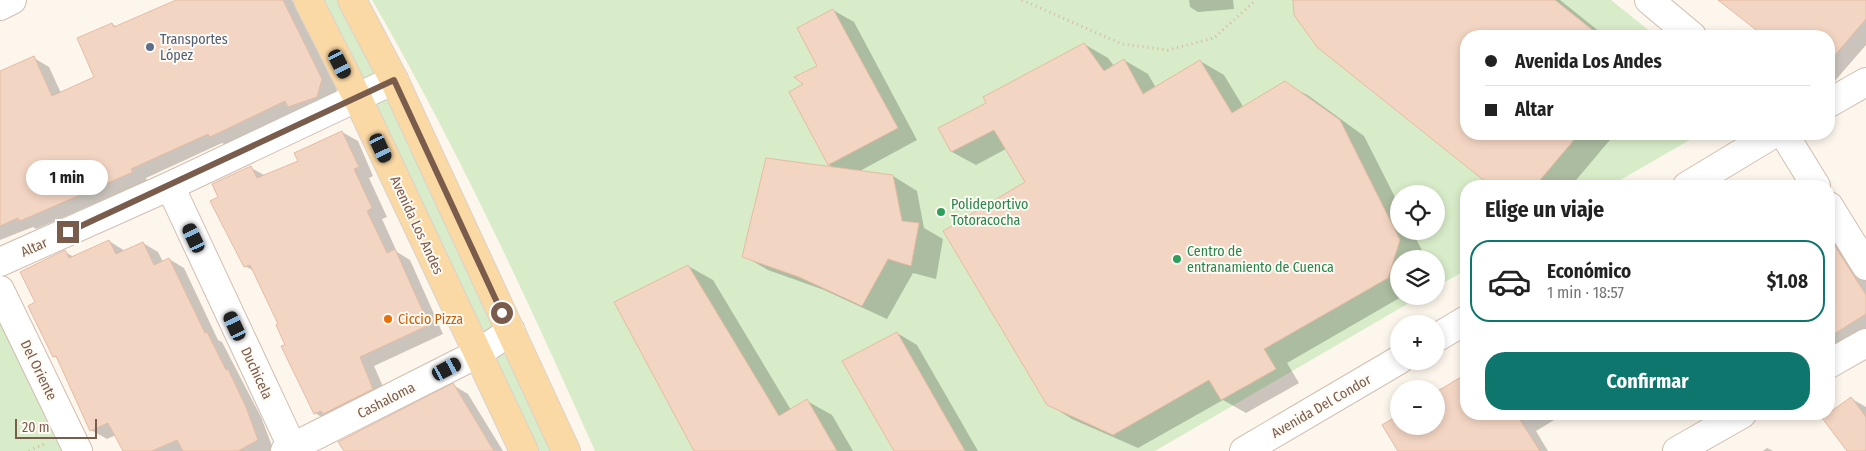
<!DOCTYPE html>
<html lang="es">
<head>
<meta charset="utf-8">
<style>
  :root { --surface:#fff; --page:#f2f2f2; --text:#222; --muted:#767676; --line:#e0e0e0; --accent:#0f766e }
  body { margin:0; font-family:"Fira Sans Condensed",sans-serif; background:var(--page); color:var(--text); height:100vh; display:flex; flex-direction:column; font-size:19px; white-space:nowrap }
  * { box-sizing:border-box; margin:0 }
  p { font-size:16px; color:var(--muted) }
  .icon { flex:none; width:28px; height:28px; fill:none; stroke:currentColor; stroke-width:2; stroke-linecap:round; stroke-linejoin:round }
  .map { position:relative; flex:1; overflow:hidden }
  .details { position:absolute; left:1460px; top:180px; width:375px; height:240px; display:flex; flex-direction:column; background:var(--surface); border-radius:20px; box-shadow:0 2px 8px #0003 }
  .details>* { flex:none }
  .banner { position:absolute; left:1460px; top:30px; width:375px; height:110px; border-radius:20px; box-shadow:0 2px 8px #0003; display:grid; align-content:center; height:110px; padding:0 25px; background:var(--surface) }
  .buttons { position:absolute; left:1390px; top:185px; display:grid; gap:10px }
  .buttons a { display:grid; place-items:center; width:55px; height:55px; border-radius:50%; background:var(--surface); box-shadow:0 2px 8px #0003; font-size:25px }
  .scale { position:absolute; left:15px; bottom:12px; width:82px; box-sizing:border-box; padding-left:5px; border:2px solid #7a5c4d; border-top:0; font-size:14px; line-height:18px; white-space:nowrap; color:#7a5c4d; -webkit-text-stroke:4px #fffaf3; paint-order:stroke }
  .end { position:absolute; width:22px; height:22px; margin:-11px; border:6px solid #7a5c4d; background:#fff; box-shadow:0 0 0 2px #fff }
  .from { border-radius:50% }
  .bubble { position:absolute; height:35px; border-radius:18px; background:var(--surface); box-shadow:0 2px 8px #0003; font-size:16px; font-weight:700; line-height:35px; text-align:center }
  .car { position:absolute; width:15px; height:30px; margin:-15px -8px; border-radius:6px; box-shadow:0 0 4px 1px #0007; background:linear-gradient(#222 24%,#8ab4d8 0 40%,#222 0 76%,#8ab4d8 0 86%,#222 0) }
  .banner b { display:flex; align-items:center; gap:18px; height:48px; font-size:19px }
  .banner b+b { border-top:1px solid var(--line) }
  .banner i { width:12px; height:12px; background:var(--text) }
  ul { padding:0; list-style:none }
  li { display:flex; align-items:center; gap:15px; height:82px; margin:0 10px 8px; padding:0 15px; border:2px solid transparent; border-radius:20px }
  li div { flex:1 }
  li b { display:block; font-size:19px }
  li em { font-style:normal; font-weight:700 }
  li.selected { border-color:var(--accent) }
  li>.icon { width:45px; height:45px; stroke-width:1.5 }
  h2 { padding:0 25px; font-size:22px; line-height:60px }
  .primary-button { display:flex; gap:10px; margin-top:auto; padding:10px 25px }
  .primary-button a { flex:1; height:58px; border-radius:20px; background:var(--accent); color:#fff; font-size:20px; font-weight:700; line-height:58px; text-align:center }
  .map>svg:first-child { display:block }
  .green { fill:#d8ecc9; fill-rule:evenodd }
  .shadow { fill:#0003 }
  .building { fill:#f3d5c3; stroke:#e6bba3 }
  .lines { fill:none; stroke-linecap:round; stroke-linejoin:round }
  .minor-casing { stroke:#d1beb0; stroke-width:30 }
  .major-casing { stroke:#dad1cd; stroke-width:30 }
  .path { stroke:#d9b8a5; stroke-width:3; stroke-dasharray:1 4; stroke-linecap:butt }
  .minor { stroke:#fff; stroke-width:28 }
  .major { stroke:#fbd9a5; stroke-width:28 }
  .route { stroke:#7a5c4d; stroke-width:6 }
  .service-dot { fill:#5c6f8a; stroke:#fffaf3; stroke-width:2 }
  .leisure-dot { fill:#2e9e5b; stroke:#fffaf3; stroke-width:2 }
  .food-dot { fill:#e8710a; stroke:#fffaf3; stroke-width:2 }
  .labels { text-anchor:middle; stroke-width:4; stroke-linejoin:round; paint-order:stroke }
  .service-label { font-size:14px; fill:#4e5e75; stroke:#fffaf3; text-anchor:start }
  .leisure-label { font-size:14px; fill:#27864d; stroke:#fffaf3; text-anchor:start }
  .street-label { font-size:14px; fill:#7a5c4d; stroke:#fffaf3 }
  .food-label { font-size:14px; fill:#c56008; stroke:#fffaf3; text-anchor:start }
</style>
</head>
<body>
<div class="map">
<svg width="1866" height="451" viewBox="0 0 1866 451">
  <rect width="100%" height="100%" fill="#fdf6ec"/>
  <!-- green -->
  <g class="green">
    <path d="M314,0H343L383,76L358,86Z"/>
    <path d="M372,0H1611L1656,36H1466V134H1700L1610,186H1466V270L1436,287V259H1399V296H1421L1155,451H595C527,298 456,145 372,0ZM1399,194H1436V231H1399Z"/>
    <path d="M390,88L508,327L479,340L365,98Z"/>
    <path d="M0,297L71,451H0Z"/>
    <path d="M513,336L562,451H529L482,349Z"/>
  </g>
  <!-- shadow -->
  <g class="shadow">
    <path d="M178,0H292L337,88L332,105L226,145L222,143L146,178L147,181L36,229L33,227L0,240V73L34,58L49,67L61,93L96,78L112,24L117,27Z"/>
    <path d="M1189,0H1233L1234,9L1198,12L1190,7Z"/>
    <path d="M1294,0H1560L1605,36H1466V134H1615L1571,186H1493L1317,46Z"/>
    <path d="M1720,0H1866V45L1833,83L1829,81V36H1769Z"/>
    <path d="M833,10L854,22L917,140L858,172L893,176L917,191L924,228L943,239L936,279L913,273L887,319L824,290L768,270L744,256L836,169L829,165L806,84L818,66Z"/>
    <path d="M1084,44L1108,58L1114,66L1124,60L1148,74L1156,88L1200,61L1224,75L1244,108L1285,83L1309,96L1364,136L1399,205V231H1412L1424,254L1422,259H1399V296H1403L1287,363L1299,383L1246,413L1223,400L1138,448L1072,419L1048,404L1026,183L1006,149L976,165L952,152L940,129L988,103Z"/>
    <path d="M342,132L358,141L373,176L369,178L387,217L382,219L397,252L410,260L443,334L374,366L388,398L330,422L315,413L280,324L254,271L245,266L212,202L220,198L251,168L266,176L300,161Z"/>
    <path d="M1829,213L1831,224L1866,280V333L1829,353Z"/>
    <path d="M109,241L125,251L143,243L158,252L163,262L169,259L184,268L218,340L222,342L261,417L274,451H124L116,435L107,439L91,430L59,359L54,356L37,303L65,252L74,257Z"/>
    <path d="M688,266L713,280L791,410L807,401L832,415L853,451H695Z"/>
    <path d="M897,333L917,345L978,451H895Z"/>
    <path d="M1466,375V414H1564L1536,431L1548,451H1399L1383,424L1399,415V426H1436V393Z"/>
    <path d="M453,385L468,394L503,451H345Z"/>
    <path d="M1852,399L1866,407V451H1848Z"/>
    <path d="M1767,448L1773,451H1763Z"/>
  </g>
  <!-- building -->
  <g class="building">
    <path d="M176,0H283L322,79L317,97L288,107L285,101L210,137L208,134L131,169L133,172L20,221L18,218L0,226V71L34,56L52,96L94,77L77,38L112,23L114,27Z"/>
    <path d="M1293,0H1555L1600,36H1466V134H1579L1535,186H1491L1317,47L1294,15Z"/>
    <path d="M1718,0H1866V19L1829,62V36H1764Z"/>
    <path d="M833,9L898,128L828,165L789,92L803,84L794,77L817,66L797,28Z"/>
    <path d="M1084,43L1104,71L1124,59L1143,94L1200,60L1232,113L1285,81L1340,120L1400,240L1388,278L1264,349L1276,369L1221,400L1209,380L1113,435L1047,405L943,231L1025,182L994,130L951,152L938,128L986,103L983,97Z"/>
    <path d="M342,131L359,167L354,169L372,208L367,211L387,253L395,249L429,325L360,357L373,389L323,414L321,411L314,414L281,346L285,345L276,325L278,324L250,265L244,267L210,201L218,197L212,184L251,166L257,178L298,161L294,153Z"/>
    <path d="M766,158L893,175L902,221L919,223L911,266L888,259L862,306L799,277L742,257Z"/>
    <path d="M1829,237L1866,295V314L1829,337Z"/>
    <path d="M109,240L116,254L143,242L154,265L169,258L205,333L207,332L226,370L228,369L246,407L258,440L238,451H183L177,440L152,451H123L108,423L90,431L56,356L53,357L28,306L35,302L20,272L65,250L69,258Z"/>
    <path d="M688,265L779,416L807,399L837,451H694L614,302Z"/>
    <path d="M897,332L965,451H894L842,361Z"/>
    <path d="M1466,374V414H1516L1540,451H1398L1382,425L1399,415V426H1436V392Z"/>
    <path d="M453,383L494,451H344L338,442Z"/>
    <path d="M1851,397L1866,417V451H1847L1822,418Z"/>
  </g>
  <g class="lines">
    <!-- minor casing -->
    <g class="minor-casing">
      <g id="minor">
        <path d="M1649,0L1692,36"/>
        <path d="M0,6L12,0"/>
        <path d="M1829,103L1866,82"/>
        <path d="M1784,134L1816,186"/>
        <path d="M170,186L294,451"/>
        <path d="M1687,186L1773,134"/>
        <path d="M1829,206L1866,266"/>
        <path d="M0,262L170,186L394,80"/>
        <path d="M0,290L78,451"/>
        <path d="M1436,338L1466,320"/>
        <path d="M1829,364L1866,343"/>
        <path d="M285,451L477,354L511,331"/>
        <path d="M1244,451L1399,360"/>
        <path d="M1677,451L1742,414"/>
      </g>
    </g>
    <!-- major casing -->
    <g class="major-casing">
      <g id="major">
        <path d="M308,0L357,97L524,451"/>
        <path d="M352,0L394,80L566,451"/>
      </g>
    </g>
    <!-- path -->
    <g class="path">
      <path d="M1022,0L1122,44L1168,50L1214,38L1256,0"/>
      <path d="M29,451L44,444"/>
    </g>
    <!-- minor -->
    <use href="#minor" class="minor"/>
    <!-- major -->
    <use href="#major" class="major"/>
  </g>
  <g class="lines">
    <!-- route -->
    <path class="route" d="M68,232L394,80L502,313"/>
  </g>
  <!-- markers -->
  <circle class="service-dot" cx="150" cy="47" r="5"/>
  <g class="leisure-dot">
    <circle cx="941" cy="212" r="5"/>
    <circle cx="1177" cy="259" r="5"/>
  </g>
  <circle class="food-dot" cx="388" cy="319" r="5"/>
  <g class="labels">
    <!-- service labels -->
    <g class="service-label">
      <text x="160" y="44">Transportes<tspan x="160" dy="16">López</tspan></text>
    </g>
    <!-- leisure labels -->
    <g class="leisure-label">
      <text x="951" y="209">Polideportivo<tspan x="951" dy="16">Totoracocha</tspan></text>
      <text x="1187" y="256">Centro de<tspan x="1187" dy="16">entranamiento de Cuenca</tspan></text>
    </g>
    <!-- street labels -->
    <g class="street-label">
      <text transform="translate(417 225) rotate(65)" y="5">Avenida Los Andes</text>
      <text transform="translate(34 247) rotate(-24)" y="5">Altar</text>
      <text transform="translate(39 370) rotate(64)" y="5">Del Oriente</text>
      <text transform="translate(257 373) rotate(65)" y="5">Duchicela</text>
      <text transform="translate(386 400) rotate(-27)" y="5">Cashaloma</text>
      <text transform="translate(1321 406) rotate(-30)" y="5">Avenida Del Condor</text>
    </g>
    <!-- food labels -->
    <g class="food-label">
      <text x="398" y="324">Ciccio Pizza</text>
    </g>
  </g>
</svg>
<div class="buttons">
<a><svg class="icon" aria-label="locate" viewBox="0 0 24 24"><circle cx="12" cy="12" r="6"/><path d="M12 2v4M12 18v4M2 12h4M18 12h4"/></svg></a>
<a><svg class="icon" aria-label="layers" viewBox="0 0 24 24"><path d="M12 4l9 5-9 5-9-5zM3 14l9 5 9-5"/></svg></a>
<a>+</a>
<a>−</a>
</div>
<div class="scale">20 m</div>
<i class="end from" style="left:502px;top:313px"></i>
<i class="end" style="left:68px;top:232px"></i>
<div class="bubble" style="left:26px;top:160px;width:82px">1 min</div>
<i class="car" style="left:340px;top:64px;rotate:153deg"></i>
<i class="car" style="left:381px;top:148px;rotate:155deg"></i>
<i class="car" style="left:194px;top:238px;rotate:335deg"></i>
<i class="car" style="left:235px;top:326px;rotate:335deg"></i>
<i class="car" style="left:447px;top:369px;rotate:62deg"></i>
<div class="banner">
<b><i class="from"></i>Avenida Los Andes</b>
<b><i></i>Altar</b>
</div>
<section class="details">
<h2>Elige un viaje</h2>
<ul>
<li class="selected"><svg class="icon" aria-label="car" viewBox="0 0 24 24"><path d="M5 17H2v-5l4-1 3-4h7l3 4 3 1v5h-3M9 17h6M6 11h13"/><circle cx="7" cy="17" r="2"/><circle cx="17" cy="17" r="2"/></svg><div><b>Económico</b><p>1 min · 18:57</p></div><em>$1.08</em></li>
</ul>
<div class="primary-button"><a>Confirmar</a></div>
</section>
</div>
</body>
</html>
